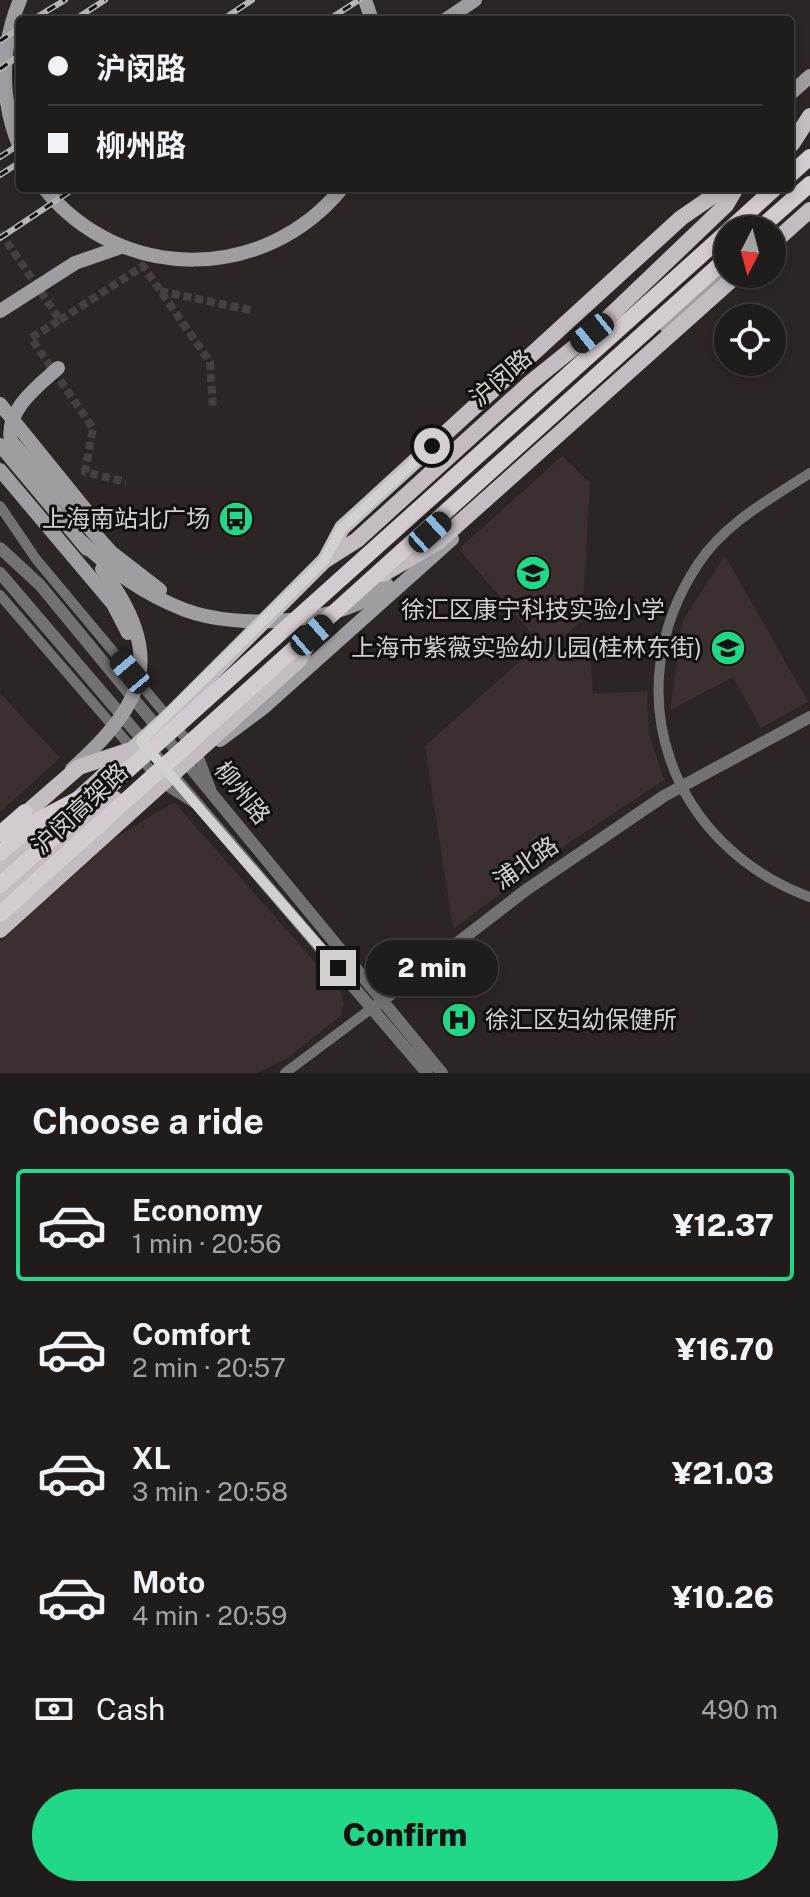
<!DOCTYPE html>
<html lang="en">
<head>
<meta charset="utf-8">
<style>
  :root { --surface:#211c1c; --page:#2d2929; --text:#f1f3f6; --muted:#a2a1a3; --line:#3e3a3b; --accent:#20d887 }
  body { margin:0; font-family:"Public Sans","Noto Sans SC",sans-serif; background:var(--page); color:var(--text); height:100vh; display:flex; flex-direction:column; font-size:30px; white-space:nowrap }
  * { box-sizing:border-box; margin:0 }
  p { font-size:26px; color:var(--muted) }
  .icon { flex:none; width:44px; height:44px; fill:none; stroke:currentColor; stroke-width:2; stroke-linecap:round; stroke-linejoin:round }
  .map { position:relative; height:1073px; overflow:hidden }
  .drawer { display:flex; flex-direction:column; background:var(--surface); flex:1 }
  .drawer>* { flex:none }
  .banner { position:absolute; left:16px; top:16px; width:778px; height:176px; border-radius:8px; box-shadow:0 4px 12px #0003,0 0 0 2px var(--line); display:grid; align-content:center; height:176px; padding:0 32px; background:var(--surface) }
  .needle { width:52px; rotate:186deg }
  .buttons { position:absolute; left:714px; top:216px; display:grid; gap:16px }
  .buttons a { display:grid; place-items:center; width:72px; height:72px; border-radius:50%; background:var(--surface); box-shadow:0 4px 12px #0003,0 0 0 2px var(--line); font-size:40px }
  .end { position:absolute; width:36px; height:36px; margin:-18px; border:10px solid #d4d0d0; background:#111; box-shadow:0 0 0 4px #111 }
  .from { border-radius:50% }
  .bubble { position:absolute; height:56px; border-radius:28px; background:var(--surface); box-shadow:0 4px 12px #0003,0 0 0 2px var(--line); font-size:26px; font-weight:800; line-height:56px; text-align:center }
  .car { position:absolute; width:24px; height:48px; margin:-24px -12px; border-radius:10px; box-shadow:0 0 6px 2px #0007; background:linear-gradient(#222 24%,#8ab4d8 0 40%,#222 0 76%,#8ab4d8 0 86%,#222 0) }
  .banner b { display:flex; align-items:center; gap:28px; height:76px; font-size:30px }
  .banner b+b { border-top:2px solid var(--line) }
  .banner i { width:20px; height:20px; background:var(--text) }
  ul { padding:0; list-style:none }
  li { display:flex; align-items:center; gap:24px; height:112px; margin:0 16px 12px; padding:0 16px; border:4px solid transparent; border-radius:8px }
  li div { flex:1 }
  li b { display:block; font-size:30px }
  li em { font-style:normal; font-weight:800 }
  li.active { border-color:var(--accent) }
  li>.icon { width:72px; height:72px; stroke-width:1.5 }
  h2 { padding:0 32px; font-size:36px; line-height:96px }
  .pay { display:flex; align-items:center; gap:20px; height:88px; padding:0 32px; font-size:30px }
  .pay p { margin-inline-start:auto }
  .primary-button { display:flex; gap:16px; margin-top:auto; padding:16px 32px }
  .primary-button a { flex:1; height:92px; border-radius:48px; background:var(--accent); color:#111; font-size:32px; font-weight:800; line-height:92px; text-align:center }
  .map>svg:first-child { display:block }
  .built { fill:#3c2f30 }
  .lines { fill:none; stroke-linecap:round; stroke-linejoin:round }
  .pedestrian-tunnel { stroke:#453f40; stroke-width:8; stroke-dasharray:8 4; stroke-linecap:butt }
  .minor { stroke:#747173; stroke-width:10 }
  .tertiary { stroke:#747173; stroke-width:12 }
  .secondary { stroke:#a19c9f; stroke-width:14 }
  .primary { stroke:#c3bcc0; stroke-width:16 }
  .trunk { stroke:#d2cbd0; stroke-width:16 }
  .rail-casing { stroke:#b9b5b5; stroke-width:6 }
  .rail { stroke:#120f0f; stroke-width:3; stroke-dasharray:9; stroke-linecap:butt }
  .route { stroke:#d4d0d0; stroke-width:10 }
  .labels { text-anchor:middle; stroke-width:6; stroke-linejoin:round; paint-order:stroke }
  .street-label { font-size:24px; fill:#d4d0d0; stroke:#120f0f }
  .poi-label { font-size:24px; fill:#d4d0d0; stroke:#120f0f; text-anchor:end }
</style>
</head>
<body>
<div class="map">
<svg width="810" height="1073" viewBox="0 0 810 1073">
  <rect width="100%" height="100%" fill="#2c2526"/>
  <!-- built -->
  <g class="built">
    <path d="M562,456L590,483L582,620L557,643H540L459,549Z"/>
    <path d="M725,556L808,702L761,728L733,677L670,710L683,620Z"/>
    <path d="M590,650L593,694L647,691L649,734L664,780L570,842L453,929L425,746L530,652Z"/>
    <path d="M0,693L60,758L0,812Z"/>
    <path d="M174,802L341,992L344,1005L341,1015L289,1057L257,1073H0V942L112,840Z"/>
  </g>
  <g class="lines">
    <!-- pedestrian-tunnel -->
    <g class="pedestrian-tunnel">
      <path d="M0,232L60,320L31,338L93,428L85,472L126,482"/>
      <path d="M160,291L250,310"/>
      <path d="M60,320L143,266L210,362L213,409"/>
    </g>
    <!-- minor -->
    <g class="minor">
      <path d="M810,473C770,499 725,523 698,564C614,691 670,846 810,897"/>
      <path d="M0,506L36,559L197,752L211,789"/>
      <path d="M0,595L162,783L194,803"/>
      <path d="M285,1073L372,1008"/>
    </g>
    <!-- tertiary -->
    <g class="tertiary">
      <path d="M0,548L40,585L442,1073"/>
      <path d="M0,573L427,1073"/>
      <path d="M378,1004L526,890L664,796L810,717"/>
    </g>
    <!-- secondary -->
    <g class="secondary">
      <path d="M365,0L372,20"/>
      <path d="M445,20L475,0"/>
      <path d="M790,94L810,76"/>
      <path d="M20,148C0,101 0,47 20,0"/>
      <path d="M44,188C121,284 265,283 342,188"/>
      <path d="M0,311L75,263L121,247"/>
      <path d="M667,327L728,268"/>
      <path d="M58,368C38,386 5,410 11,441L111,552L160,590"/>
      <path d="M0,404L98,525"/>
      <path d="M0,445L87,549"/>
      <path d="M0,470L113,604L128,633"/>
      <path d="M82,542C113,572 144,594 185,610C238,630 344,625 387,585"/>
      <path d="M220,740L263,708L452,539"/>
      <path d="M72,769C148,701 165,655 102,569"/>
    </g>
    <!-- primary -->
    <g class="primary">
      <path d="M792,144L810,116"/>
      <path d="M772,244L810,210"/>
      <path d="M325,560L342,528L681,218L710,198L733,188"/>
      <path d="M383,574L438,542L738,274"/>
      <path d="M17,821L79,767L127,751"/>
      <path d="M0,870L168,717L324,561L357,540L530,383L592,333L726,205L736,188"/>
      <path d="M0,902L115,799"/>
      <path d="M0,930L299,660L313,634"/>
    </g>
    <!-- trunk -->
    <g class="trunk">
      <path d="M790,175L810,157"/>
      <path d="M729,230L775,188"/>
      <path d="M758,230L810,184"/>
      <path d="M0,834L25,812"/>
      <path d="M0,853L40,819L78,799"/>
      <path d="M0,885L728,231"/>
      <path d="M0,914L728,257"/>
    </g>
    <!-- rail casing -->
    <g class="rail-casing">
      <g id="rail">
        <path d="M32,20L65,0"/>
        <path d="M74,20L105,0"/>
        <path d="M222,20L252,0"/>
        <path d="M328,20L359,0"/>
        <path d="M0,41L20,28"/>
        <path d="M0,69L20,55"/>
        <path d="M0,157L20,144"/>
        <path d="M0,175L20,162"/>
        <path d="M0,238L75,188"/>
      </g>
    </g>
    <!-- rail -->
    <use href="#rail" class="rail"/>
  </g>
  <g class="lines">
    <!-- route -->
    <path class="route" d="M338,968L141,741L324,561L342,528L432,446"/>
  </g>
  <!-- icons -->
  <defs>
    <g id="bus-disc" transform="scale(1.8)"><circle r="9.5" fill="#20d887" stroke="#120f0f"/><path d="M-5-6H5V4H4V6H2V4H-2V6H-4V4H-5ZM-3.5-4V0h7V-4ZM-3.5 1.2v1.5H-2V1.2ZM2 1.2v1.5H3.5V1.2Z" fill="#111"/></g>
    <g id="school-disc" transform="scale(1.8)"><circle r="9.5" fill="#20d887" stroke="#120f0f"/><path d="M0-5L7-2L0 1L-7-2ZM-4 1L0 2.5L4 1V4Q0 6-4 4Z" fill="#111"/></g>
    <g id="hospital-disc" transform="scale(1.8)"><circle r="9.5" fill="#20d887" stroke="#120f0f"/><path d="M-5-5h3v3.5h4V-5h3V5h-3V1.5h-4V5h-3Z" fill="#111"/></g>
  </defs>
  <g fill-rule="evenodd">
    <use href="#bus-disc" x="236" y="519"/>
    <use href="#school-disc" x="533" y="573"/>
    <use href="#school-disc" x="728" y="648"/>
    <use href="#hospital-disc" x="459" y="1020"/>
  </g>
  <g class="labels">
    <!-- street labels -->
    <g class="street-label">
      <text transform="translate(501 378) rotate(-41)" y="8">沪闵路</text>
      <text transform="translate(242 793) rotate(51)" y="8">柳州路</text>
      <text transform="translate(80 809) rotate(-43)" y="8">沪闵高架路</text>
      <text transform="translate(526 863) rotate(-35)" y="8">浦北路</text>
    </g>
    <!-- poi labels -->
    <g class="poi-label">
      <text x="210" y="527">上海南站北广场</text>
      <text x="533" y="618" text-anchor="middle">徐汇区康宁科技实验小学</text>
      <text x="702" y="656">上海市紫薇实验幼儿园(桂林东街)</text>
      <text x="485" y="1028" text-anchor="start">徐汇区妇幼保健所</text>
    </g>
  </g>
</svg>
<div class="buttons">
<a><svg class="needle" viewBox="-14 -14 28 28"><path d="M0-13l5 13h-10z" fill="#e53935"/><path d="M0 13l5-13h-10z" fill="#a2a1a3"/></svg></a>
<a><svg class="icon" aria-label="locate" viewBox="0 0 24 24"><circle cx="12" cy="12" r="6"/><path d="M12 2v4M12 18v4M2 12h4M18 12h4"/></svg></a>
</div>
<i class="end from" style="left:432px;top:446px"></i>
<i class="end" style="left:338px;top:968px"></i>
<div class="bubble" style="left:366px;top:940px;width:132px">2 min</div>
<i class="car" style="left:592px;top:333px;rotate:231deg"></i>
<i class="car" style="left:430px;top:532px;rotate:48deg"></i>
<i class="car" style="left:312px;top:635px;rotate:49deg"></i>
<i class="car" style="left:130px;top:672px;rotate:320deg"></i>
<div class="banner">
<b><i class="from"></i>沪闵路</b>
<b><i></i>柳州路</b>
</div>
</div>
<section class="drawer">
<h2>Choose a ride</h2>
<ul>
<li class="active"><svg class="icon" aria-label="car" viewBox="0 0 24 24"><path d="M5 17H2v-5l4-1 3-4h7l3 4 3 1v5h-3M9 17h6M6 11h13"/><circle cx="7" cy="17" r="2"/><circle cx="17" cy="17" r="2"/></svg><div><b>Economy</b><p>1 min · 20:56</p></div><em>¥12.37</em></li>
<li><svg class="icon" aria-label="car" viewBox="0 0 24 24"><path d="M5 17H2v-5l4-1 3-4h7l3 4 3 1v5h-3M9 17h6M6 11h13"/><circle cx="7" cy="17" r="2"/><circle cx="17" cy="17" r="2"/></svg><div><b>Comfort</b><p>2 min · 20:57</p></div><em>¥16.70</em></li>
<li><svg class="icon" aria-label="car" viewBox="0 0 24 24"><path d="M5 17H2v-5l4-1 3-4h7l3 4 3 1v5h-3M9 17h6M6 11h13"/><circle cx="7" cy="17" r="2"/><circle cx="17" cy="17" r="2"/></svg><div><b>XL</b><p>3 min · 20:58</p></div><em>¥21.03</em></li>
<li><svg class="icon" aria-label="car" viewBox="0 0 24 24"><path d="M5 17H2v-5l4-1 3-4h7l3 4 3 1v5h-3M9 17h6M6 11h13"/><circle cx="7" cy="17" r="2"/><circle cx="17" cy="17" r="2"/></svg><div><b>Moto</b><p>4 min · 20:59</p></div><em>¥10.26</em></li>
</ul>
<div class="pay"><svg class="icon" aria-label="cash" viewBox="0 0 24 24"><path d="M3 7h18v10H3z"/><circle cx="12" cy="12" r="2"/></svg>Cash<p>490 m</p></div>
<div class="primary-button"><a>Confirm</a></div>
</section>
</body>
</html>
